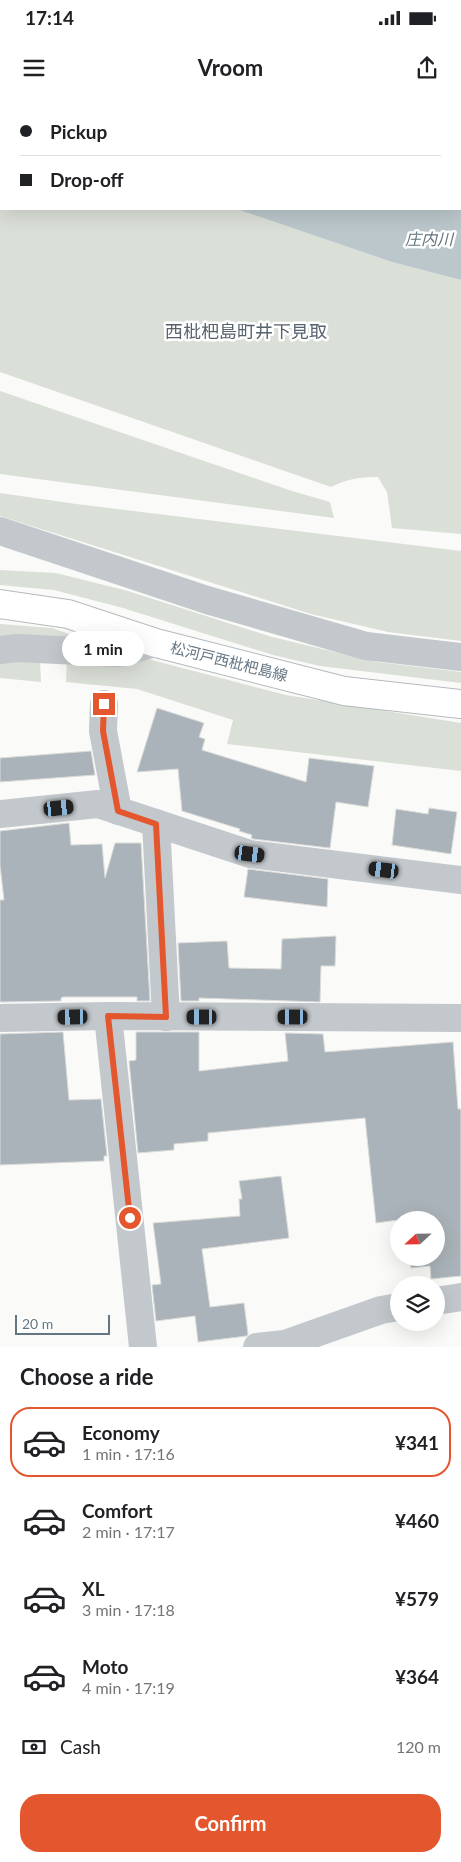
<!DOCTYPE html>
<html lang="en">
<head>
<meta charset="utf-8">
<style>
  :root { --surface:#fff; --page:#f2f2f2; --text:#202124; --muted:#757577; --line:#e0e0e0; --accent:#e4572e }
  body { margin:0; font-family:Lato,"Noto Sans JP",sans-serif; background:var(--page); color:var(--text); height:100vh; display:flex; flex-direction:column; font-size:19px; white-space:nowrap }
  * { box-sizing:border-box; margin:0 }
  p { font-size:16px; color:var(--muted) }
  .icon { flex:none; width:28px; height:28px; fill:none; stroke:currentColor; stroke-width:2; stroke-linecap:round; stroke-linejoin:round }
  .map { position:relative; height:1247px; overflow:hidden }
  .sheet { display:flex; flex-direction:column; background:var(--surface); flex:1 }
  .sheet>* { flex:none }
  .top-card { position:absolute; left:0px; top:0px; width:461px; height:110px; box-shadow:0 5px 20px #0002; display:grid; align-content:center; height:110px; padding:0 20px; background:var(--surface) }
  .needle { width:32px; rotate:248deg }
  .fabs { position:absolute; left:390px; top:1111px; display:grid; gap:10px }
  .fabs a { display:grid; place-items:center; width:55px; height:55px; border-radius:50%; background:var(--surface); box-shadow:0 5px 20px #0002; font-size:25px }
  .scale { position:absolute; left:15px; bottom:12px; width:95px; box-sizing:border-box; padding-left:5px; border:2px solid #657683; border-top:0; font-size:14px; line-height:18px; white-space:nowrap; color:#657683; -webkit-text-stroke:4px #fff; paint-order:stroke }
  .end { position:absolute; width:22px; height:22px; margin:-11px; border:6px solid #e4572e; background:#fff; box-shadow:0 0 0 2px #fff }
  .from { border-radius:50% }
  .bubble { position:absolute; height:35px; border-radius:18px; background:var(--surface); box-shadow:0 5px 20px #0002; font-size:16px; font-weight:700; line-height:35px; text-align:center }
  .car { position:absolute; width:15px; height:30px; margin:-15px -8px; border-radius:6px; box-shadow:0 0 4px 1px #0007; background:linear-gradient(#222 24%,#8ab4d8 0 40%,#222 0 76%,#8ab4d8 0 86%,#222 0) }
  .top-card b { display:flex; align-items:center; gap:18px; height:48px; font-size:19px }
  .top-card b+b { border-top:1px solid var(--line) }
  .top-card i { width:12px; height:12px; background:var(--text) }
  ul { padding:0; list-style:none }
  li { display:flex; align-items:center; gap:15px; height:70px; margin:0 10px 8px; padding:0 10px; border:2px solid transparent; border-radius:20px }
  li div { flex:1 }
  li b { display:block; font-size:19px }
  li em { font-style:normal; font-weight:700 }
  li.current { border-color:var(--accent) }
  li>.icon { width:45px; height:45px; stroke-width:1.5 }
  h2 { padding:0 20px; font-size:22px; line-height:60px }
  .pay { display:flex; align-items:center; gap:12px; height:55px; padding:0 20px; font-size:19px }
  .pay p { margin-inline-start:auto }
  .primary-button { display:flex; gap:10px; margin-top:auto; padding:10px 20px }
  .primary-button a { flex:1; height:58px; border-radius:20px; background:var(--accent); color:#fff; font-size:20px; font-weight:700; line-height:58px; text-align:center }
  .status { display:flex; justify-content:space-between; align-items:center; height:35px; padding:0 25px; background:var(--surface); direction:ltr }
  .status svg { height:14px; fill:currentColor }
  header { display:flex; justify-content:space-between; align-items:center; height:65px; padding:0 20px; background:var(--surface); font-size:22px; font-weight:700 }
  .map>svg:first-child { display:block }
  .green { fill:#dadfd7 }
  .water { fill:#bbc7cb }
  .building { fill:#aab3b9; stroke:#dcdcda }
  .lines { fill:none; stroke-linecap:round; stroke-linejoin:round }
  .major-casing { stroke:#b5babe; stroke-width:30 }
  .minor { stroke:#c3c8cc; stroke-width:28 }
  .major { stroke:#fff; stroke-width:28 }
  .route { stroke:#e4572e; stroke-width:6 }
  .labels { text-anchor:middle; stroke-width:5; stroke-linejoin:round; paint-order:stroke }
  .street-label { font-size:15px; fill:#657683; stroke:#fff }
  .water-label { font-size:16px; font-style:italic; fill:#60757c; stroke:#fff }
  .quarter-label { font-size:18px; fill:#57646e; stroke:#fff }
</style>
</head>
<body>
<div class="status"><b>17:14</b><svg viewBox="0 0 49 12"><path d="M0 12V9h3v3zM5 12V6h3v6zM10 12V3h3v9zM15 12V0h3v12zM26 1h20v11H26zM47 4h2v5h-2z"/></svg></div>
<header><svg class="icon" aria-label="menu" viewBox="0 0 24 24"><path d="M4 6h16M4 12h16M4 18h16"/></svg>Vroom<svg class="icon" aria-label="share" viewBox="0 0 24 24"><path d="M12 15V3M7 8l5-5 5 5M5 13v7h14v-7"/></svg></header>
<div class="map">
<svg width="461" height="1247" viewBox="0 0 461 1247">
  <rect width="100%" height="100%" fill="#fafaf8"/>
  <!-- green -->
  <g class="green">
    <path d="M0,29L1,109H236L392,162L461,180V434L392,428L387,392L378,377C360,377 347,379 331,387L0,272Z"/>
    <path d="M0,291L292,391L330,402L334,418L0,374Z"/>
    <path d="M0,393L76,404L461,451V541L388,532L311,514L0,416Z"/>
    <path d="M0,470L56,473L128,491L272,537L377,562L461,572V583L320,566L273,555L123,508L54,490L0,485Z"/>
    <path d="M0,524L52,528L89,541H0Z"/>
    <path d="M67,559H148L286,595L461,623V671L227,644L233,620L137,589L66,582Z"/>
    <path d="M40,560L41,582L0,578V563Z"/>
  </g>
  <!-- water -->
  <path class="water" d="M0,0H461V180L392,162L236,109H460V1H1V30Z"/>
  <!-- building -->
  <g class="building">
    <path d="M157,608L204,623L199,637L205,639L202,650L306,682L309,658L374,666L368,707L336,702L330,748L253,739L251,738L252,735L239,731L240,729L182,711L178,669L137,672Z"/>
    <path d="M91,651L95,675L0,682V658Z"/>
    <path d="M429,708L457,712L451,754L392,745L396,709L428,714Z"/>
    <path d="M69,723L71,745L102,744L105,778L115,743H141L150,901H137V897H63L61,898V901L0,902V800H4L0,765V731Z"/>
    <path d="M248,769L328,779L327,807L244,797Z"/>
    <path d="M336,836L335,866H321L320,902L199,898V901H181L178,843L227,841L229,868L281,869L282,839Z"/>
    <path d="M63,932L69,1000L101,999L107,1056H104V1061L0,1065V934Z"/>
    <path d="M136,932H199V971L288,961L285,933L323,934L325,952L453,942L458,1009H461V1176L431,1179L430,1166L411,1168L410,1158H436V1120H399L376,1123L365,1018L208,1033V1041L174,1044V1050L138,1053L129,961L136,960Z"/>
    <path d="M281,1076L289,1138L202,1149L210,1207L244,1203L248,1234L247,1236L198,1242L195,1216L156,1221L152,1185L161,1184L153,1123L240,1116L239,1099H242L239,1081Z"/>
  </g>
  <g class="lines">
    <!-- major casing -->
    <g class="major-casing">
      <path id="major" d="M0,504L68,514L156,543L344,591L461,604"/>
    </g>
    <!-- minor -->
    <g class="minor">
      <path d="M0,431L207,500L366,546L461,557"/>
      <path d="M0,550L17,548L118,553L156,543"/>
      <path d="M104,604L103,631L118,711"/>
      <path d="M0,714L98,704L250,754L461,780"/>
      <path d="M156,723L166,917"/>
      <path d="M108,916L143,1247"/>
      <path d="M0,918L108,916L461,918"/>
      <path d="M436,1201L461,1197"/>
      <path d="M257,1247L285,1244L381,1210L399,1207"/>
    </g>
    <!-- major -->
    <use href="#major" class="major"/>
  </g>
  <g class="lines">
    <!-- route -->
    <path class="route" d="M104,604L103,631L118,711L156,724L166,917L108,916L130,1118"/>
  </g>
  <g class="labels">
    <!-- street labels -->
    <g class="street-label">
      <text transform="translate(229 562) rotate(14)" y="5">松河戸西枇杷島線</text>
    </g>
    <!-- water labels -->
    <g class="water-label">
      <text x="429" y="145">庄内川</text>
    </g>
    <!-- quarter labels -->
    <g class="quarter-label">
      <text x="246" y="238">西枇杷島町井下見取</text>
    </g>
  </g>
</svg>
<div class="fabs">
<a><svg class="needle" viewBox="-14 -14 28 28"><path d="M0-13l5 13h-10z" fill="#e53935"/><path d="M0 13l5-13h-10z" fill="#757577"/></svg></a>
<a><svg class="icon" aria-label="layers" viewBox="0 0 24 24"><path d="M12 4l9 5-9 5-9-5zM3 14l9 5 9-5"/></svg></a>
</div>
<div class="scale">20 m</div>
<i class="end from" style="left:130px;top:1118px"></i>
<i class="end" style="left:104px;top:604px"></i>
<div class="bubble" style="left:62px;top:531px;width:82px">1 min</div>
<i class="car" style="left:59px;top:708px;rotate:84deg"></i>
<i class="car" style="left:250px;top:754px;rotate:97deg"></i>
<i class="car" style="left:384px;top:770px;rotate:277deg"></i>
<i class="car" style="left:73px;top:917px;rotate:269deg"></i>
<i class="car" style="left:202px;top:917px;rotate:270deg"></i>
<i class="car" style="left:293px;top:917px;rotate:270deg"></i>
<div class="top-card">
<b><i class="from"></i>Pickup</b>
<b><i></i>Drop-off</b>
</div>
</div>
<section class="sheet">
<h2>Choose a ride</h2>
<ul>
<li class="current"><svg class="icon" aria-label="car" viewBox="0 0 24 24"><path d="M5 17H2v-5l4-1 3-4h7l3 4 3 1v5h-3M9 17h6M6 11h13"/><circle cx="7" cy="17" r="2"/><circle cx="17" cy="17" r="2"/></svg><div><b>Economy</b><p>1 min · 17:16</p></div><em>¥341</em></li>
<li><svg class="icon" aria-label="car" viewBox="0 0 24 24"><path d="M5 17H2v-5l4-1 3-4h7l3 4 3 1v5h-3M9 17h6M6 11h13"/><circle cx="7" cy="17" r="2"/><circle cx="17" cy="17" r="2"/></svg><div><b>Comfort</b><p>2 min · 17:17</p></div><em>¥460</em></li>
<li><svg class="icon" aria-label="car" viewBox="0 0 24 24"><path d="M5 17H2v-5l4-1 3-4h7l3 4 3 1v5h-3M9 17h6M6 11h13"/><circle cx="7" cy="17" r="2"/><circle cx="17" cy="17" r="2"/></svg><div><b>XL</b><p>3 min · 17:18</p></div><em>¥579</em></li>
<li><svg class="icon" aria-label="car" viewBox="0 0 24 24"><path d="M5 17H2v-5l4-1 3-4h7l3 4 3 1v5h-3M9 17h6M6 11h13"/><circle cx="7" cy="17" r="2"/><circle cx="17" cy="17" r="2"/></svg><div><b>Moto</b><p>4 min · 17:19</p></div><em>¥364</em></li>
</ul>
<div class="pay"><svg class="icon" aria-label="cash" viewBox="0 0 24 24"><path d="M3 7h18v10H3z"/><circle cx="12" cy="12" r="2"/></svg>Cash<p>120 m</p></div>
<div class="primary-button"><a>Confirm</a></div>
</section>
</body>
</html>
